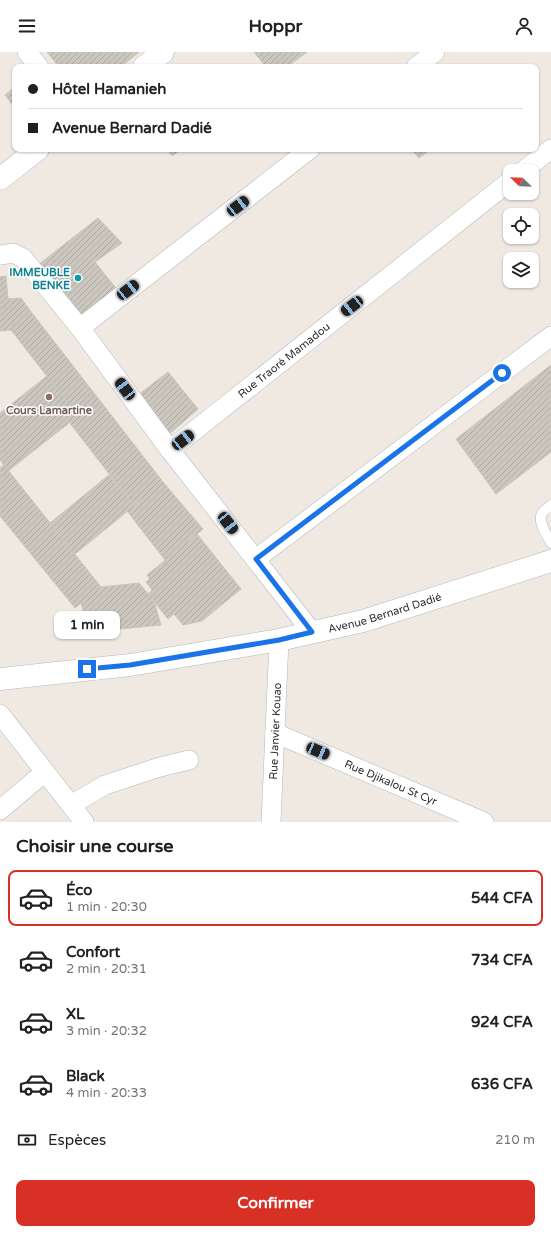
<!DOCTYPE html>
<html lang="fr">
<head>
<meta charset="utf-8">
<style>
  :root { --surface:#fff; --page:#f2f2f2; --text:#202124; --muted:#757577; --line:#e0e0e0; --accent:#d93025 }
  body { margin:0; font-family:"Varela Round",sans-serif; background:var(--page); color:var(--text); height:100vh; display:flex; flex-direction:column; font-size:15px; white-space:nowrap }
  * { box-sizing:border-box; margin:0 }
  p { font-size:13px; color:var(--muted) }
  .icon { flex:none; width:22px; height:22px; fill:none; stroke:currentColor; stroke-width:2; stroke-linecap:round; stroke-linejoin:round }
  .map { position:relative; height:770px; overflow:hidden }
  .side { display:flex; flex-direction:column; background:var(--surface); flex:1 }
  .side>* { flex:none }
  .banner { position:absolute; left:12px; top:12px; width:527px; height:88px; border-radius:8px; box-shadow:0 1px 3px #0004; display:grid; align-content:center; height:88px; padding:0 16px; background:var(--surface) }
  .needle { width:26px; rotate:293deg }
  .tools { position:absolute; left:503px; top:112px; display:grid; gap:8px }
  .tools a { display:grid; place-items:center; width:36px; height:36px; border-radius:8px; background:var(--surface); box-shadow:0 1px 3px #0004; font-size:20px }
  .end { position:absolute; width:18px; height:18px; margin:-9px; border:5px solid #1a73e8; background:#fff; box-shadow:0 0 0 2px #fff }
  .from { border-radius:50% }
  .bubble { position:absolute; height:28px; border-radius:8px; background:var(--surface); box-shadow:0 1px 3px #0004; font-size:13px; font-weight:700; line-height:28px; text-align:center }
  .car { position:absolute; width:12px; height:24px; margin:-12px -6px; border-radius:5px; box-shadow:0 0 3px 1px #0007; background:linear-gradient(#222 24%,#8ab4d8 0 40%,#222 0 76%,#8ab4d8 0 86%,#222 0) }
  .banner b { display:flex; align-items:center; gap:14px; height:38px; font-size:15px }
  .banner b+b { border-top:1px solid var(--line) }
  .banner i { width:10px; height:10px; background:var(--text) }
  ul { padding:0; list-style:none }
  li { display:flex; align-items:center; gap:12px; height:56px; margin:0 8px 6px; padding:0 8px; border:2px solid transparent; border-radius:8px }
  li div { flex:1 }
  li b { display:block; font-size:15px }
  li em { font-style:normal; font-weight:700 }
  li.current { border-color:var(--accent) }
  li>.icon { width:36px; height:36px; stroke-width:1.5 }
  h2 { padding:0 16px; font-size:18px; line-height:48px }
  .pay { display:flex; align-items:center; gap:10px; height:44px; padding:0 16px; font-size:15px }
  .pay p { margin-inline-start:auto }
  .action { display:flex; gap:8px; margin-top:auto; padding:8px 16px }
  .action a { flex:1; height:46px; border-radius:8px; background:var(--accent); color:#fff; font-size:16px; font-weight:700; line-height:46px; text-align:center }
  header { display:flex; justify-content:space-between; align-items:center; height:52px; padding:0 16px; background:var(--surface); font-size:18px; font-weight:700 }
  .map>svg:first-child { display:block }
  .building { fill:url(#building-hatch); stroke:#cbc5ba }
  .lines { fill:none; stroke-linecap:round; stroke-linejoin:round }
  .service-casing { stroke:#b4b7c1; stroke-width:11 }
  .minor-casing { stroke:#b4b7c1; stroke-width:20 }
  .tertiary-casing { stroke:#b4b7c1; stroke-width:23 }
  .service { stroke:#fff; stroke-width:10 }
  .minor { stroke:#fff; stroke-width:19 }
  .tertiary { stroke:#fff; stroke-width:22 }
  .route { stroke:#1a73e8; stroke-width:5 }
  .culture-dot { fill:#0f9aa8; stroke:#fff; stroke-width:1.5 }
  .education-dot { fill:#8d6e63; stroke:#fff; stroke-width:1.5 }
  .labels { text-anchor:middle; stroke-width:3; stroke-linejoin:round; paint-order:stroke }
  .culture-label { font-size:11px; font-weight:bold; fill:#0d838f; stroke:#fff; text-anchor:end }
  .street-label { font-size:11px; fill:#2e2e2e; stroke:#fff }
  .education-label { font-size:11px; font-weight:bold; fill:#785e54; stroke:#fff }
</style>
</head>
<body>
<header><svg class="icon" aria-label="menu" viewBox="0 0 24 24"><path d="M4 6h16M4 12h16M4 18h16"/></svg>Hoppr<svg class="icon" aria-label="person" viewBox="0 0 24 24"><circle cx="12" cy="8" r="4"/><path d="M4 21q1-7 8-7t8 7"/></svg></header>
<div class="map">
<svg width="551" height="770" viewBox="0 0 551 770">
  <defs>
    <pattern id="building-hatch" width="6" height="6" patternUnits="userSpaceOnUse"><rect width="6" height="6" fill="#cbc7bf"/><path d="M-1 1l2-2M0 6l6-6M5 7l2-2" fill="none" stroke="#afaba4"/></pattern>
  </defs>
  <rect width="100%" height="100%" fill="#efe9e1"/>
  <!-- building -->
  <g class="building">
    <path d="M47,0H139L121,15H59Z"/>
    <path d="M254,0H307L287,15H266Z"/>
    <path d="M15,35V56L5,43Z"/>
    <path d="M167,97H181L172,104Z"/>
    <path d="M411,97H431L419,106Z"/>
    <path d="M98,166L122,191L95,210L119,240L78,266L38,213Z"/>
    <path d="M6,224L8,247L21,246L32,261L11,278L0,279V225Z"/>
    <path d="M32,261L163,430L134,454L59,357L67,350L11,278Z"/>
    <path d="M551,313V400L496,442L456,387Z"/>
    <path d="M168,320L198,357L168,383L138,343Z"/>
    <path d="M47,324L67,350L59,357L69,371L8,419L0,408V361Z"/>
    <path d="M4,413L101,535L75,556L0,464V416Z"/>
    <path d="M109,423L134,454L75,502L50,471Z"/>
    <path d="M163,430L203,477L165,508L127,459Z"/>
    <path d="M197,482L241,537L202,569L183,573L174,562L168,567L148,542L152,538L146,530L150,527L147,523Z"/>
    <path d="M139,531L154,549L161,573L89,580L81,551L101,535Z"/>
  </g>
  <g class="lines">
    <!-- service casing -->
    <g class="service-casing">
      <path id="service" d="M551,453C549,455 545,457 543,460C536,468 547,483 551,491"/>
    </g>
    <!-- minor casing -->
    <g class="minor-casing">
      <g id="minor">
        <path d="M27,0L39,15"/>
        <path d="M416,15L435,0"/>
        <path d="M523,119L551,97"/>
        <path d="M0,203L13,201L23,206L80,276L170,398L312,580"/>
        <path d="M80,276L310,97"/>
        <path id="s1" d="M170,398L510,129"/>
        <path d="M256,507L551,284"/>
        <path d="M0,662L84,770"/>
        <path id="s2" d="M275,681L484,770"/>
        <path d="M71,753L105,733L160,715L189,708"/>
        <path d="M0,758L45,720"/>
        <path id="s3" d="M271,770L279,588"/>
      </g>
    </g>
    <!-- tertiary casing -->
    <g class="tertiary-casing">
      <g id="tertiary">
        <path d="M144,15L163,0"/>
        <path d="M0,127L38,97"/>
        <path id="s4" d="M0,627L130,613L279,588L363,569L551,509"/>
      </g>
    </g>
    <!-- service -->
    <use href="#service" class="service"/>
    <!-- minor -->
    <use href="#minor" class="minor"/>
    <!-- tertiary -->
    <use href="#tertiary" class="tertiary"/>
  </g>
  <g class="lines">
    <!-- route -->
    <path class="route" d="M87,617L130,613L279,588L312,580L256,507L502,321"/>
  </g>
  <!-- markers -->
  <circle class="culture-dot" cx="78" cy="226" r="4"/>
  <circle class="education-dot" cx="49" cy="345" r="4"/>
  <g class="labels">
    <!-- culture labels -->
    <g class="culture-label">
      <text x="70" y="224">IMMEUBLE<tspan x="70" dy="13">BENKE</tspan></text>
    </g>
    <!-- street labels -->
    <g class="street-label">
      <text dy="4" stroke="none"><textPath href="#s1" startOffset="145">Rue Traoré Mamadou</textPath></text>
      <text dy="4" stroke="none"><textPath href="#s4" startOffset="391">Avenue Bernard Dadié</textPath></text>
      <text dy="4" stroke="none"><textPath href="#s3" startOffset="91">Rue Janvier Kouao</textPath></text>
      <text dy="4" stroke="none"><textPath href="#s2" startOffset="126">Rue Djikalou St Cyr</textPath></text>
    </g>
    <!-- education labels -->
    <g class="education-label">
      <text x="49" y="362">Cours Lamartine</text>
    </g>
  </g>
</svg>
<div class="tools">
<a><svg class="needle" viewBox="-14 -14 28 28"><path d="M0-13l5 13h-10z" fill="#e53935"/><path d="M0 13l5-13h-10z" fill="#757577"/></svg></a>
<a><svg class="icon" aria-label="locate" viewBox="0 0 24 24"><circle cx="12" cy="12" r="6"/><path d="M12 2v4M12 18v4M2 12h4M18 12h4"/></svg></a>
<a><svg class="icon" aria-label="layers" viewBox="0 0 24 24"><path d="M12 4l9 5-9 5-9-5zM3 14l9 5 9-5"/></svg></a>
</div>
<i class="end from" style="left:502px;top:321px"></i>
<i class="end" style="left:87px;top:617px"></i>
<div class="bubble" style="left:54px;top:559px;width:66px">1 min</div>
<i class="car" style="left:238px;top:154px;rotate:52deg"></i>
<i class="car" style="left:128px;top:238px;rotate:52deg"></i>
<i class="car" style="left:352px;top:254px;rotate:232deg"></i>
<i class="car" style="left:125px;top:337px;rotate:323deg"></i>
<i class="car" style="left:183px;top:388px;rotate:52deg"></i>
<i class="car" style="left:228px;top:471px;rotate:142deg"></i>
<i class="car" style="left:318px;top:699px;rotate:113deg"></i>
<div class="banner">
<b><i class="from"></i>Hôtel Hamanieh</b>
<b><i></i>Avenue Bernard Dadié</b>
</div>
</div>
<section class="side">
<h2>Choisir une course</h2>
<ul>
<li class="current"><svg class="icon" aria-label="car" viewBox="0 0 24 24"><path d="M5 17H2v-5l4-1 3-4h7l3 4 3 1v5h-3M9 17h6M6 11h13"/><circle cx="7" cy="17" r="2"/><circle cx="17" cy="17" r="2"/></svg><div><b>Éco</b><p>1 min · 20:30</p></div><em>544 CFA</em></li>
<li><svg class="icon" aria-label="car" viewBox="0 0 24 24"><path d="M5 17H2v-5l4-1 3-4h7l3 4 3 1v5h-3M9 17h6M6 11h13"/><circle cx="7" cy="17" r="2"/><circle cx="17" cy="17" r="2"/></svg><div><b>Confort</b><p>2 min · 20:31</p></div><em>734 CFA</em></li>
<li><svg class="icon" aria-label="car" viewBox="0 0 24 24"><path d="M5 17H2v-5l4-1 3-4h7l3 4 3 1v5h-3M9 17h6M6 11h13"/><circle cx="7" cy="17" r="2"/><circle cx="17" cy="17" r="2"/></svg><div><b>XL</b><p>3 min · 20:32</p></div><em>924 CFA</em></li>
<li><svg class="icon" aria-label="car" viewBox="0 0 24 24"><path d="M5 17H2v-5l4-1 3-4h7l3 4 3 1v5h-3M9 17h6M6 11h13"/><circle cx="7" cy="17" r="2"/><circle cx="17" cy="17" r="2"/></svg><div><b>Black</b><p>4 min · 20:33</p></div><em>636 CFA</em></li>
</ul>
<div class="pay"><svg class="icon" aria-label="cash" viewBox="0 0 24 24"><path d="M3 7h18v10H3z"/><circle cx="12" cy="12" r="2"/></svg>Espèces<p>210 m</p></div>
<div class="action"><a>Confirmer</a></div>
</section>
</body>
</html>
